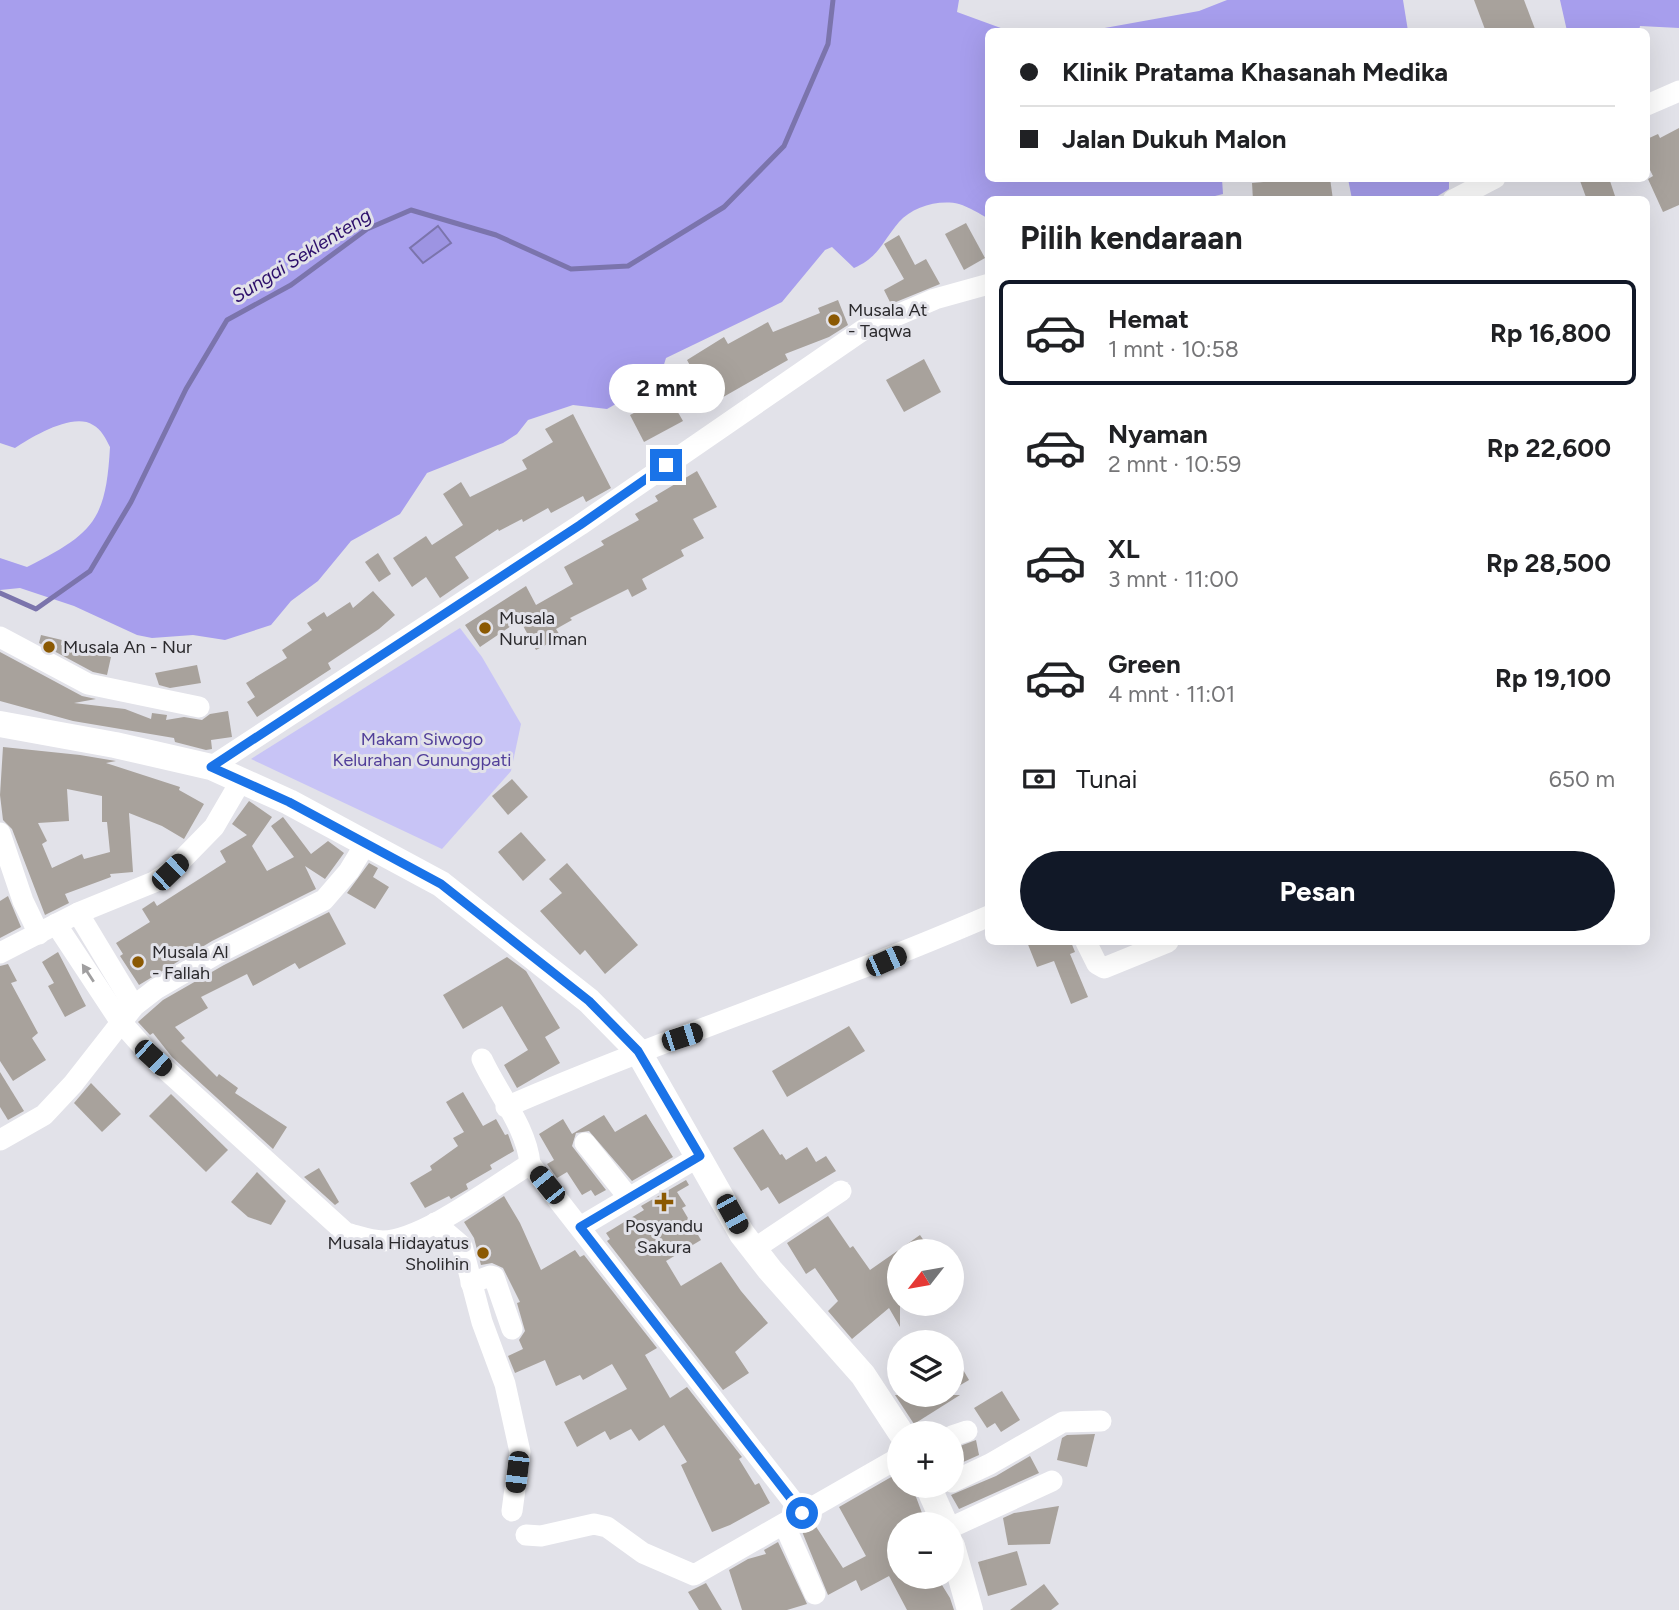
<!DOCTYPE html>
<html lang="id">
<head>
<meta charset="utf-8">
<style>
  :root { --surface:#fff; --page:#f6f6f6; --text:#202124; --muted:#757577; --line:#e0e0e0; --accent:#111827 }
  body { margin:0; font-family:Figtree,sans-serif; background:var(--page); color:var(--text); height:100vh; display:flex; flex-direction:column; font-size:26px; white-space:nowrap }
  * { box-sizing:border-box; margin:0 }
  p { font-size:23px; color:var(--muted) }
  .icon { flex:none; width:38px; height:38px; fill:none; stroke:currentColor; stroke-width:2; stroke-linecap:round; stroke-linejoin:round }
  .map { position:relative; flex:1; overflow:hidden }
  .sheet { position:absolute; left:985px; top:196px; width:665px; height:749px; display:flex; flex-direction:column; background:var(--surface); border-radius:10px; box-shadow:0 7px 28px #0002 }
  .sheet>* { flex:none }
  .banner { position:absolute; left:985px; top:28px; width:665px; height:154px; border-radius:10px; box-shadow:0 7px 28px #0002; display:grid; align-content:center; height:154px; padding:0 35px; background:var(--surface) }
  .needle { width:46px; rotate:239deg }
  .buttons { position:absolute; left:887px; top:1239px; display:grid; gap:14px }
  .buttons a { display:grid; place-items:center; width:77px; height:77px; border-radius:50%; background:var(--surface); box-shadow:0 7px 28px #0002; font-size:35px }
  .end { position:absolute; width:32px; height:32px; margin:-16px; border:9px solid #1a73e8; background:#fff; box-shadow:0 0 0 4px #fff }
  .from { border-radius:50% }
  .bubble { position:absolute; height:49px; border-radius:24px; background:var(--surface); box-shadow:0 7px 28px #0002; font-size:23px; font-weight:700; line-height:49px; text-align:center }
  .car { position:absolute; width:21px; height:42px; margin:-21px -10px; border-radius:9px; box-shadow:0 0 5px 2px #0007; background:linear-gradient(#222 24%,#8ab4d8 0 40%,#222 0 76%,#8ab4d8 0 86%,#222 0) }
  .banner b { display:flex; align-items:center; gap:24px; height:66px; font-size:26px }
  .banner b+b { border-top:2px solid var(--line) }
  .banner i { width:18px; height:18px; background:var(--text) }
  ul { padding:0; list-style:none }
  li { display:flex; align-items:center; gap:21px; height:105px; margin:0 14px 10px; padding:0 21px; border:4px solid transparent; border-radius:10px }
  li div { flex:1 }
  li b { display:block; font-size:26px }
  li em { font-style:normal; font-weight:700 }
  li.selected { border-color:var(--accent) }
  li>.icon { width:63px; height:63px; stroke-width:1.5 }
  h2 { padding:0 35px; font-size:32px; line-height:84px }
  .pay { display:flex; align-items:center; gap:18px; height:77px; padding:0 35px; font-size:26px }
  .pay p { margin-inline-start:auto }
  .primary-button { display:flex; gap:14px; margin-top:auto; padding:14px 35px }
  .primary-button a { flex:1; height:80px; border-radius:42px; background:var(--accent); color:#fff; font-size:28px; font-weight:700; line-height:80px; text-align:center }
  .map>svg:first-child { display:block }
  .green { fill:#c8c4f6 }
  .forest { fill:#a79eed }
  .water { fill:#9d94e2; stroke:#7b74ac; stroke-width:2 }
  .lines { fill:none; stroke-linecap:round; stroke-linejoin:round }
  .stream { stroke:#7b74ac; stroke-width:5 }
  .building { fill:#a8a29c; fill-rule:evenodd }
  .minor { stroke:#fff; stroke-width:21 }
  .major { stroke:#fff; stroke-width:26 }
  .oneway { fill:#a09fa0 }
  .route { stroke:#1a73e8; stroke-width:9 }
  .poi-dot { fill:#8b5903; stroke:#e2e2e9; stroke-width:2.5 }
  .labels { text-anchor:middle; stroke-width:6; stroke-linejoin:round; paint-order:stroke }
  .poi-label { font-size:18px; fill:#2b2a2d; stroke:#e2e2e9; text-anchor:start }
  .park-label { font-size:18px; fill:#513e99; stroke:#e2e2e9 }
  .water-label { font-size:19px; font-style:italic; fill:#2d0f6b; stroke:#e2e2e9 }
</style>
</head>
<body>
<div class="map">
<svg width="1679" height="1610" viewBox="0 0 1679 1610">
  <rect width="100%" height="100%" fill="#e2e2e9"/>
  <!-- green -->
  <path class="green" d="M460,628L482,657L521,724L511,771L442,849L251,759Z"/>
  <!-- forest -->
  <g class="forest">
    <path d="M0,0H959L957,12L1009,31L989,32V178L1222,179L1223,194L1203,199L989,200V219C980,214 969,207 959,204C939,199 912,207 899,222C882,242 879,257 854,268L832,247L825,250L782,302L666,358L661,374L649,385L607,409L573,405L528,420L517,434L503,443L427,473L400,514L351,541L318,581L291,601L271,625L225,640L193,635L152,638L137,635L74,606L20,588L0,590V558L27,567C92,534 106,522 110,447C106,439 101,429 93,425C73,412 32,437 15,448L0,443Z"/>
    <path d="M1227,0H1403L1408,31H1088L1199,11Z"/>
    <path d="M1560,0H1679V28L1640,26L1639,31H1567Z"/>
    <path d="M1348,179H1449V189L1433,199H1352Z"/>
  </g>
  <!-- water -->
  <path class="water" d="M438,226L451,243L423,263L410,248Z"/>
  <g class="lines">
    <!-- stream -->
    <path class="stream" d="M0,593L36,609L90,571L131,502L186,389L227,320L291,285L367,229L411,210L496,235L571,269L628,266L724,207L784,146L828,44L833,0"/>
  </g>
  <!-- building -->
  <g class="building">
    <path d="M1474,0H1524L1535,29L1527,32H1486Z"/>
    <path d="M1679,128V205L1663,212L1648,179L1653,176L1647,164V139L1658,134L1660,138Z"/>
    <path d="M1306,178H1330L1333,200H1253L1252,183Z"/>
    <path d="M1579,178H1609L1615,196L1605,200H1587Z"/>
    <path d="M966,223L985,258L964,270L945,234Z"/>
    <path d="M899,235L915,265L926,259L940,284L891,304L884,290L904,279L884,244Z"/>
    <path d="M838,300L848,325L829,337L785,354L788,360L711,404L687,360L724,337L728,344L768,322L773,332L820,313L818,308Z"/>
    <path d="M924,359L941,392L904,412L886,380Z"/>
    <path d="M668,395L683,421L644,442L630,415Z"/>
    <path d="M573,414L611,488L586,502L583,496L551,513L548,508L523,522L522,519L499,531L498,529L455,557L469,578L440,598L426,577L412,587L393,558L426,536L432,545L463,525L443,494L461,482L470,497L527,469L522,460L553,442L545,429Z"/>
    <path d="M697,471L717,507L693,519L704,538L681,550L684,556L642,579L647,589L632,597L628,589L570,618L572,620L556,629L561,637L536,650L520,620L480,647L465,625L526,586L536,605L573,584L564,567L604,545L601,541L639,520L635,514L658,501L655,496Z"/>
    <path d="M378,553L391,574L379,582L365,562Z"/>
    <path d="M373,591L395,615L379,629L328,663L331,669L257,717L247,702L255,697L246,683L287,658L282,650L312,630L307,623L324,612L327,617L350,602L353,608Z"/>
    <path d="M41,635L62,640L61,645L111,657L107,675L93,672L39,643Z"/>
    <path d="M0,652L82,696L96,699L74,703L125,709L151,719L152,713L167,715L166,720L184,717L202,720L210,714L228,711L232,737L211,740L212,749L206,750L175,742L174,738L73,721L0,701Z"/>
    <path d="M197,665L201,683L170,688L159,685L155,673Z"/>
    <path d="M3,747L80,755L116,761L106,763L180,787L179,790L204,804L184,839L162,826L129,813L133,872L110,874L111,877L65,894L69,903L45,915L12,829L3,820L0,795ZM67,789L102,796V822H107L110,852L84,859L82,854L52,868L42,844L47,841L38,823L69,821Z"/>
    <path d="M512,779L528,797L508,815L492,796Z"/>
    <path d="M249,801L272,817L252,846L267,871L294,857L271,826L283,817L311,854L328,841L344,853L325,879L305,866L316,889L212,941L139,985L120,956L123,954L116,943L150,922L142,909L154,901L157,906L226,862L220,851L247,835L232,824Z"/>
    <path d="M521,832L546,860L523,881L498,852Z"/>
    <path d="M369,863L378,868L373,877L389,887L375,909L347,893Z"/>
    <path d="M567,863L638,945L605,974L585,950L580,955L540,911L562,893L549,879Z"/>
    <path d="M8,896L21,927L0,938V901Z"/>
    <path d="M329,912L346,944L299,969L295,963L253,986L247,974L201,997L208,1008L175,1027L185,1038L181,1041L217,1077L219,1074L238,1088L235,1093L287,1127L273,1149L172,1057L153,1033L150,1035L138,1022L163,1000L224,965Z"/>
    <path d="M1027,942H1071L1075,952L1070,954L1088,997L1071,1004L1054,961L1037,967Z"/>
    <path d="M58,952L86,1006L65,1017L48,986L54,983L42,962Z"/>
    <path d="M507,957L526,971L560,1028L545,1037L560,1063L517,1088L504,1065L528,1050L502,1006L463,1029L443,995Z"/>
    <path d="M8,964L17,981L11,983L38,1033L32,1038L46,1060L13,1081L0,1061V966Z"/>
    <path d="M849,1026L865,1051L787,1097L772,1071Z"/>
    <path d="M0,1072L24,1111L8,1120L0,1107Z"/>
    <path d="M91,1083L121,1114L102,1132L74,1103Z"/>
    <path d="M463,1092L483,1126L496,1119L505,1135L508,1134L514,1151L490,1165L492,1169L466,1184L468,1189L451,1199L449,1196L425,1208L410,1183L432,1170L430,1166L458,1146L453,1138L464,1132L446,1102Z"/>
    <path d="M171,1094L228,1150L206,1172L149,1116Z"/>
    <path d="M646,1114L673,1157L632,1181L589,1131L576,1133L572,1146L606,1190L595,1196L591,1190L582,1195L567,1172L557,1178L547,1164L554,1160L539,1134L563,1119L572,1134L604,1115L615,1132Z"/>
    <path d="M763,1129L780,1155L782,1154L786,1160L807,1147L816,1162L826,1156L836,1171L779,1204L768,1187L761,1191L733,1148Z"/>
    <path d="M319,1168L339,1202L335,1205L304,1177Z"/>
    <path d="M257,1172L286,1201L271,1225L248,1217L231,1202Z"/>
    <path d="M686,1180L689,1185L677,1192L686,1206L682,1208L701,1240L666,1261L681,1286L721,1262L741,1291L768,1323L735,1352L749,1373L723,1390L607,1241L610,1239L606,1233L644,1210L641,1206Z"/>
    <path d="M504,1196L520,1223L541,1270L575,1250L580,1257L584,1255L657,1348L645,1355L670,1398L687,1387L742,1457L739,1459L755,1485L759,1483L770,1503L730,1525L712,1532L681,1465L687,1462L664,1425L639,1441L631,1429L610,1440L605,1431L577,1447L564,1422L627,1389L612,1364L583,1380L580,1375L556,1386L545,1360L515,1373L508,1356L523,1349L519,1340L525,1331L517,1303L520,1302L503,1268L492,1263L481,1265L474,1238L464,1222Z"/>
    <path d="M828,1216L850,1248L853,1246L870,1270L920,1235L931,1251H900V1327L889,1308L852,1339L828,1311L838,1301L815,1268L806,1274L787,1243Z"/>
    <path d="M952,1351L969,1380L952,1390Z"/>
    <path d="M1002,1391L1020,1420L1001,1432L995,1423L987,1428L974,1408Z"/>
    <path d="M895,1395H960L914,1424Z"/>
    <path d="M1095,1434L1087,1467L1057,1460L1062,1438L1067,1435Z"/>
    <path d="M976,1440L979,1455L952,1467V1449Z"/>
    <path d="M1030,1456L1039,1473L959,1509L951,1495L996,1476Z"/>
    <path d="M900,1472V1486H912L926,1524H900V1577H937L950,1598L954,1610H907L889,1576L861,1591L856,1580L828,1595L801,1529L813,1522L843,1568L866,1556L839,1507Z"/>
    <path d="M1059,1506L1050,1544L1008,1545L1003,1518L1014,1513Z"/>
    <path d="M778,1542L807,1604L787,1610H742L729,1570L748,1559L766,1554L764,1550Z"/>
    <path d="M1017,1551L1027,1585L988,1596L978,1562Z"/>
    <path d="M706,1583L722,1610H699L688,1592Z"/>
    <path d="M1044,1584L1059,1604L1051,1610H1010Z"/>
  </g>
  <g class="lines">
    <!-- minor -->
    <g class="minor">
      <path d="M1647,105L1679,91"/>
      <path d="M1453,200L1495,178"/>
      <path d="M0,637L88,684L199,707"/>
      <path d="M211,767L580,525L863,330L935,299L989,284"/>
      <path d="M0,833L23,901L39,934"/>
      <path d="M78,913L134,1006"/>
      <path d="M56,924L120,1021L153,1058L346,1233C358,1236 371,1241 383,1241C423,1240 494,1186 530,1164"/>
      <path d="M1086,942L1097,964L1104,968L1168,942"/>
      <path d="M0,953L78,913L154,882L170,872L214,827L242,779"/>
      <path d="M482,1059C497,1092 527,1128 530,1164"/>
      <path d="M506,1107C665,1038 830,985 989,916"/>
      <path d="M0,1140L44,1115L73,1084L134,1006L156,989L218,953L324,900L349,871L366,843"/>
      <path d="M585,1143L629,1198"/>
      <path d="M530,1164L802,1513"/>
      <path d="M435,1223L462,1246L482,1322L505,1384L520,1452L512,1511"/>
      <path d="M580,1227L700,1156"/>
      <path d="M754,1249L841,1191"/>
      <path d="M471,1283L490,1276L494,1277L512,1329"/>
      <path d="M952,1436L967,1431"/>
      <path d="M952,1482L990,1464L1063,1422L1101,1421"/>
      <path d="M784,1524L815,1594"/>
      <path d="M952,1527L1052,1481"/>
      <path d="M526,1535L541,1536L594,1524L607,1527L643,1553L694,1575L900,1457"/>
    </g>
    <!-- major -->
    <g class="major">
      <path d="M0,724L115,745L211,767L289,802L441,884L589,1001L638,1051L742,1234L770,1270L863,1375L901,1433"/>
      <path d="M928,1486L945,1524"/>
      <path d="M952,1546L970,1610"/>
    </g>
  </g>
  <!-- one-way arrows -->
  <defs><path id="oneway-solid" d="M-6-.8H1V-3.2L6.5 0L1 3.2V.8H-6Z" transform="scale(1.75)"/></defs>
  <use class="oneway" href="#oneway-solid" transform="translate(88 973) rotate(-123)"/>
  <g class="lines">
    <!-- route -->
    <path class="route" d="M666,465L580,525L211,767L289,802L441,884L589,1001L638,1051L700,1156L580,1227L802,1513"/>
  </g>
  <!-- markers -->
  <g class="poi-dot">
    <circle cx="834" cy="320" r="7"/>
    <circle cx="485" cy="628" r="7"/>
    <circle cx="49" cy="647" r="7"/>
    <circle cx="138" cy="962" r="7"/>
    <path d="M660.5 1191.5h7v7h7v7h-7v7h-7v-7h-7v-7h7z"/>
    <circle cx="483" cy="1253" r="7"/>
  </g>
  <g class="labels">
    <!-- poi labels -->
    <g class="poi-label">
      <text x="848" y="316">Musala At<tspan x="848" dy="21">- Taqwa</tspan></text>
      <text x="499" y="624">Musala<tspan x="499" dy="21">Nurul Iman</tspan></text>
      <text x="63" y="653">Musala An - Nur</text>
      <text x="152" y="958">Musala Al<tspan x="152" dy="21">- Fallah</tspan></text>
      <text x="664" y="1232" text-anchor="middle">Posyandu<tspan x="664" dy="21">Sakura</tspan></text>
      <text x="469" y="1249" text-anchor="end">Musala Hidayatus<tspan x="469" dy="21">Sholihin</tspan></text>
    </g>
    <!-- park labels -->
    <g class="park-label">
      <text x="422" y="745">Makam Siwogo<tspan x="422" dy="21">Kelurahan Gunungpati</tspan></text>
    </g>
    <!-- water labels -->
    <g class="water-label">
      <text transform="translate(301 255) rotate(-32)" y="7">Sungai Seklenteng</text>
    </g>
  </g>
</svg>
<div class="buttons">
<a><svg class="needle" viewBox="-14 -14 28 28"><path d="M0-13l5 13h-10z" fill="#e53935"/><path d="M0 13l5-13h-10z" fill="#757577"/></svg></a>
<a><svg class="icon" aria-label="layers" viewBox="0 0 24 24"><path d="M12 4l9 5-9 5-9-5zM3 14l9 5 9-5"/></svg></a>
<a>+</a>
<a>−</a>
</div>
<i class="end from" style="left:802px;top:1513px"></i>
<i class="end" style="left:666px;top:465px"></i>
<div class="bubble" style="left:609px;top:364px;width:116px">2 mnt</div>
<i class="car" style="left:170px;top:872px;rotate:46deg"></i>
<i class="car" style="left:886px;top:961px;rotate:66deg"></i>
<i class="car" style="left:682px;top:1037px;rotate:72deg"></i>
<i class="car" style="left:153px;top:1058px;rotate:133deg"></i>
<i class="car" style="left:547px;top:1185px;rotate:321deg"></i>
<i class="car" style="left:732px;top:1214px;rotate:151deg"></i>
<i class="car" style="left:517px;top:1472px;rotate:187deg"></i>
<div class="banner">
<b><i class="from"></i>Klinik Pratama Khasanah Medika</b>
<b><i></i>Jalan Dukuh Malon</b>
</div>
<section class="sheet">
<h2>Pilih kendaraan</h2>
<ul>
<li class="selected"><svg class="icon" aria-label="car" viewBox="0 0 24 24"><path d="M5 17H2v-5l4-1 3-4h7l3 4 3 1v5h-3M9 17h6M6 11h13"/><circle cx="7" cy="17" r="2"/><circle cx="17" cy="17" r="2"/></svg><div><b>Hemat</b><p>1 mnt · 10:58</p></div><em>Rp 16,800</em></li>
<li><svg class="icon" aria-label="car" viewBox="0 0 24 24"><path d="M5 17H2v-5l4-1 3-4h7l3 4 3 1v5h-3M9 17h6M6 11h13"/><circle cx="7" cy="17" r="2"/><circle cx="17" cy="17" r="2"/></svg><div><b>Nyaman</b><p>2 mnt · 10:59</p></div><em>Rp 22,600</em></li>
<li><svg class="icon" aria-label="car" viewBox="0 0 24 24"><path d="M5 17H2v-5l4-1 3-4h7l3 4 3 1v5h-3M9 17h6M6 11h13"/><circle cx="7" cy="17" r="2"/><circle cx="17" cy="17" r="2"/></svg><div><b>XL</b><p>3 mnt · 11:00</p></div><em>Rp 28,500</em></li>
<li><svg class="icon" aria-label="car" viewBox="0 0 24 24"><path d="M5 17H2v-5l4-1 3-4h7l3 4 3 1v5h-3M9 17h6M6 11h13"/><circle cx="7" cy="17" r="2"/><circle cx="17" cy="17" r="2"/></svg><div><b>Green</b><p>4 mnt · 11:01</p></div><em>Rp 19,100</em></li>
</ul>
<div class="pay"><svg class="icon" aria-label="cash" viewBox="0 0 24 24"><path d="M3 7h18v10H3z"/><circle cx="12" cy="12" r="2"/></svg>Tunai<p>650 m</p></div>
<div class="primary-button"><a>Pesan</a></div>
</section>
</div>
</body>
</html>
